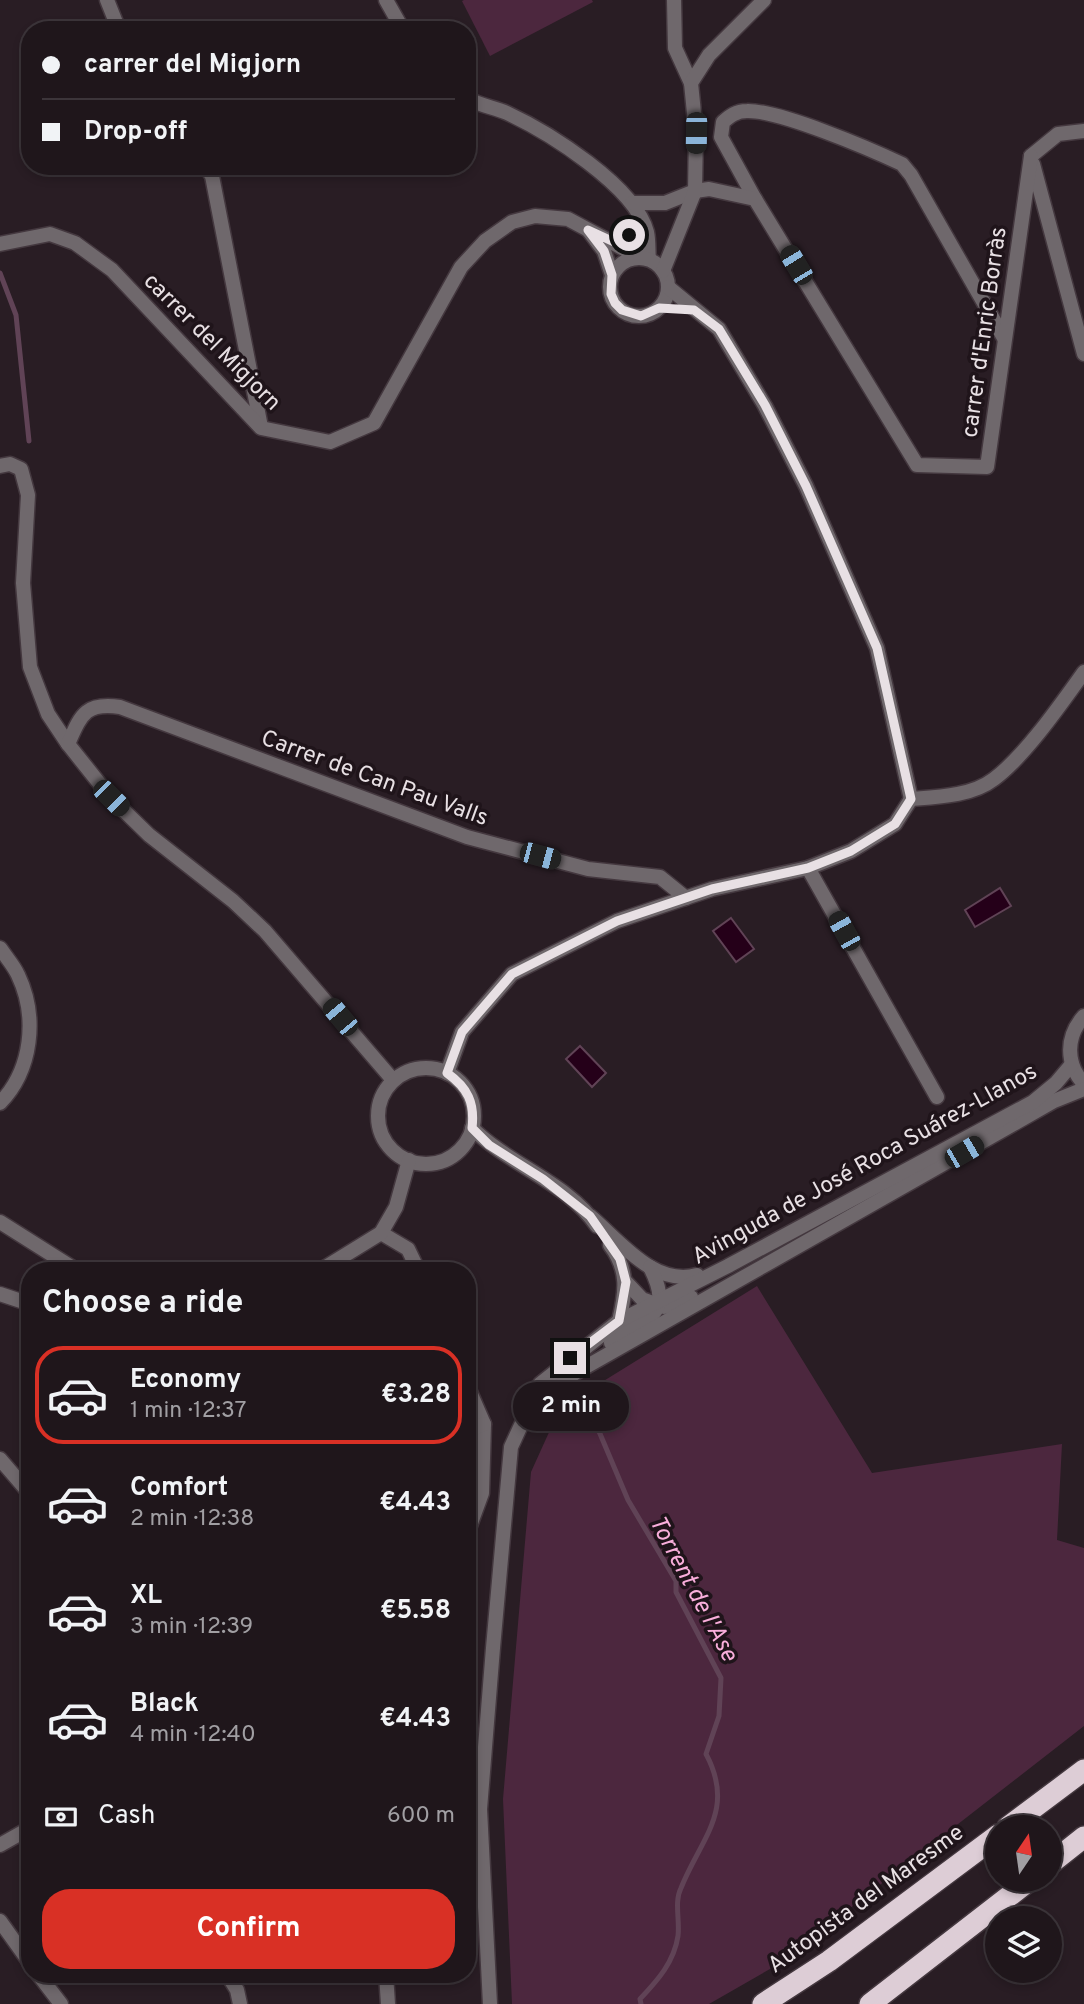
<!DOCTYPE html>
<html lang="en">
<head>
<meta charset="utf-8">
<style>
  :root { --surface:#1f161b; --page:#271f24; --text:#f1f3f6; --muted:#a19fa3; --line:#3c353a; --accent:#d93025 }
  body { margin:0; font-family:Overpass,sans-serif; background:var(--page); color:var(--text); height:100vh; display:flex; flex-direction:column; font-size:26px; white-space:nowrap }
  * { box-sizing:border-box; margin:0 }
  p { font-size:23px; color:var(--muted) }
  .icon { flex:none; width:38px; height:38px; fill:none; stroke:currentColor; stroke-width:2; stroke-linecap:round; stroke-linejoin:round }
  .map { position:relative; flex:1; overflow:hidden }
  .details { position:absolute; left:21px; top:1262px; width:455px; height:721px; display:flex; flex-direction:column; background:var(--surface); border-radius:28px; box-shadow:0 4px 10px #0003,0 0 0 2px var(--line) }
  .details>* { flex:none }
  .hud { position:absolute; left:21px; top:21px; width:455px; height:154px; border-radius:28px; box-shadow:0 4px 10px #0003,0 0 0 2px var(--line); display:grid; align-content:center; height:154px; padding:0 21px; background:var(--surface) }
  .needle { width:46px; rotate:13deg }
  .tools { position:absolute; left:985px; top:1815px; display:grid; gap:14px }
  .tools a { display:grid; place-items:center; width:77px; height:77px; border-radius:50%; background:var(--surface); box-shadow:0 4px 10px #0003,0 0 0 2px var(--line); font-size:35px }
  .end { position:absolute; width:32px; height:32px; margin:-16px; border:9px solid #e8e0e4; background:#111; box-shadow:0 0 0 4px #111 }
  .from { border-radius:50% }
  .bubble { position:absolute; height:49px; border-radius:24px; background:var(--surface); box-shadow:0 4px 10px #0003,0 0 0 2px var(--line); font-size:23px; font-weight:700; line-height:49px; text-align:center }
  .car { position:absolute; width:21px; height:42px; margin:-21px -10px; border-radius:9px; box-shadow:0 0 5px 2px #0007; background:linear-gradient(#222 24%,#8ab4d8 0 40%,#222 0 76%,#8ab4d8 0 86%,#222 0) }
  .hud b { display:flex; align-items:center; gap:24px; height:66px; font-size:26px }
  .hud b+b { border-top:2px solid var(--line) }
  .hud i { width:18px; height:18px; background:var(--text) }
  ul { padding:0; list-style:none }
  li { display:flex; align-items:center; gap:21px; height:98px; margin:0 14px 10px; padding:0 7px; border:4px solid transparent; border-radius:28px }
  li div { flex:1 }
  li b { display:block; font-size:26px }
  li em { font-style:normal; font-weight:700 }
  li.selected { border-color:var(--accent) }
  li>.icon { width:63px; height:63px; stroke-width:1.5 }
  h2 { padding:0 21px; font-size:32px; line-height:84px }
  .pay { display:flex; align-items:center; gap:18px; height:77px; padding:0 21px; font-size:26px }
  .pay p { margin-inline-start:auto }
  .cta { display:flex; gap:14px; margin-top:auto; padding:14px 21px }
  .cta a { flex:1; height:80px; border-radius:28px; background:var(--accent); color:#fff; font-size:28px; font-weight:700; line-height:80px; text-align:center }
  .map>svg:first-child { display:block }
  .green { fill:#4c273e }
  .water { fill:#250019; stroke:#604356; stroke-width:2 }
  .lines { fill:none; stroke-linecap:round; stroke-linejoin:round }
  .stream { stroke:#604356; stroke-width:5 }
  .minor-casing { stroke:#44383f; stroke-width:17 }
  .tertiary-casing { stroke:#44383f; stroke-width:17 }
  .motorway-casing { stroke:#44383f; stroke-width:24 }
  .minor { stroke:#6f686c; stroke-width:14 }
  .tertiary { stroke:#6f686c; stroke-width:14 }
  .motorway { stroke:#ddcdd6; stroke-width:21 }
  .route { stroke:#e8e0e4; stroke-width:9 }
  .labels { text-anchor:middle; stroke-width:7; stroke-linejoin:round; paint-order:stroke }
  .street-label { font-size:23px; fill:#e8e0e4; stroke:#1f141a }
  .water-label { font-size:24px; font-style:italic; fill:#f9aedb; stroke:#1f141a }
</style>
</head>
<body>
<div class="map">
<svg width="1084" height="2004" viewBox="0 0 1084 2004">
  <rect width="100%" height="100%" fill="#291d24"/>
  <!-- green -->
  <g class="green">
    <path d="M464,0H592L593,2L490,56L462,1Z"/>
    <path d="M757,1286L872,1473L1062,1444L1057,1540L1084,1548V1726L777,1965L709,2004H512L503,1799L531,1472L560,1408Z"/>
  </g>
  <!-- water -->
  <g class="water">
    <path d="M1000,888L1011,906L975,927L965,910Z"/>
    <path d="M731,918L754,949L736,962L713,931Z"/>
    <path d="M580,1046L606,1073L592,1087L566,1059Z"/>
  </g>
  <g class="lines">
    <!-- stream -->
    <g class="stream">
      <path d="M0,273L16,315L29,441"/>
      <path d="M579,1384L628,1500L676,1581V1592L721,1678L719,1716L706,1754C736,1810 701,1838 681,1888C674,1902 680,1920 678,1936C674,1962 658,1980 640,1999L641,2004"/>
    </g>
    <!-- minor casing -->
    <g class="minor-casing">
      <g id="minor">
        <path d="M107,0L119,30"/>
        <path d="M386,0L403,30"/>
        <path d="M674,0L675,48L691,83"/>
        <path d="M467,98C480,106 494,107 507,113C548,132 635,186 647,232C649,241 648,251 649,259"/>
        <path d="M1031,156L1058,134L1084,131"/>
        <path d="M1033,164L1084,354"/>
        <path d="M205,166L212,176L261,427"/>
        <path d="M755,199L721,137L723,122C730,116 736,111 747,111C779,110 870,149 902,164L911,175L1004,338"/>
        <path d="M632,203H665L695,191L709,189L755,199L917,465L987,467L1031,156"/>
        <path d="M589,231L604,251L612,275"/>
        <path d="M614,242L629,235L642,223"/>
        <path d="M0,244L50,234L75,243L112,270L261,428L330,442L374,423L461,267L485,241L512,222L535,216L568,219L639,257"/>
        <circle cx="639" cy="287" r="29"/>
        <path d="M663,271L695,191L696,133L691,83L709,55L764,0"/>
        <path d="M668,287L719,329L765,406L806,486L877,648L911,799"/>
        <path d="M0,466L10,464L21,469L28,495L23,583L30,667L48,714L68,744L111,798L149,835L233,901L265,931L393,1080"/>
        <path d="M68,744C81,715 85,702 120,707L467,837L588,869L660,877L686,898"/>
        <path d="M911,799C938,797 972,796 994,779C1025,756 1061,704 1084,672"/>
        <path d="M808,868L937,1097"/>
        <path d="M0,948C6,957 14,966 18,975C38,1017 32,1070 0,1103"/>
        <circle cx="426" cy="1116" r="48"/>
        <path d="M447,1073L462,1032L512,974L617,921L712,889L808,868L851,851L895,824L911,799"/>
        <path d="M472,1128C509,1165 568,1183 597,1226"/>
        <path d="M0,1222L76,1270"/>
        <path d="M381,1233L408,1249L418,1270"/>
        <path d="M321,1270L381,1233L396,1207L409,1160"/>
        <path d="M0,1294L30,1304"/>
        <path d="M467,1385L484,1424L482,1493L467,1534"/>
        <path d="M467,1431L484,1424"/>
        <path d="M0,1459L30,1494"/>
        <path d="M0,1845L30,1828"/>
        <path d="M0,1921L30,1963"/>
        <path d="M38,1974L61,2004"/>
        <path d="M227,1974L237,1990L240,2004"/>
        <path d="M386,1974L388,2004"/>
      </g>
    </g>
    <!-- tertiary casing -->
    <g class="tertiary-casing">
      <g id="tertiary">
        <path d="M1084,1016C1066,1036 1065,1063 1084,1084"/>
        <path d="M590,1216C620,1241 654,1287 697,1275"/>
        <path d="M610,1245C629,1270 626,1292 619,1321"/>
        <path d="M626,1282L642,1299L664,1307L691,1297"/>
        <path d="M611,1343C644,1317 676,1318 650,1267"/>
        <path d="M529,1411L575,1373L1054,1101L1084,1089"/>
        <path d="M490,2004L480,1809L493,1648L511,1447L540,1384L619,1321L728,1266L1033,1102L1056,1083L1072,1064"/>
      </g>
    </g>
    <!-- motorway casing -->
    <g class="motorway-casing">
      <g id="motorway">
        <path d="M1008,1827L1084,1770"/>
        <path d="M1050,1864L1084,1837"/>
        <path d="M763,2004L829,1961L998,1835"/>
        <path d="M870,2004L1030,1880"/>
      </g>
    </g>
    <!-- minor -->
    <use href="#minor" class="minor"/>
    <!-- tertiary -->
    <use href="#tertiary" class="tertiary"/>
    <!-- motorway -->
    <use href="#motorway" class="motorway"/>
  </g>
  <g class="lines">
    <!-- route -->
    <path class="route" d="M570,1358L619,1321L626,1282L620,1259L590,1216L543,1179L489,1145L472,1128C475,1103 468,1088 447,1073L462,1032L512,974L617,921L712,889L808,868L851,851L895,824L911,799L877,648L806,486L765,405L719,329L694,310L659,308L641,316L622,310L615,303L611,294L612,275L604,251L588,230L614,242L629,235"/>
  </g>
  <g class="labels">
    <!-- street labels -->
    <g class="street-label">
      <text transform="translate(983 332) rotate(-82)" y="8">carrer d'Enric Borràs</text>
      <text transform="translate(213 341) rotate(45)" y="8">carrer del Migjorn</text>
      <text transform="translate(375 777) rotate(20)" y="8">Carrer de Can Pau Valls</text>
      <text transform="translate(864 1163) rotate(-29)" y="8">Avinguda de José Roca Suárez-Llanos</text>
      <text transform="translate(865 1898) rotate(-36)" y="8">Autopista del Maresme</text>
    </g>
    <!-- water labels -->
    <g class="water-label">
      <text transform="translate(694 1588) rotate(62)" y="8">Torrent de l'Ase</text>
    </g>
  </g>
</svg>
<div class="tools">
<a><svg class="needle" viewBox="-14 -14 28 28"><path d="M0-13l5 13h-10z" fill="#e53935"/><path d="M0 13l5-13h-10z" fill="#a19fa3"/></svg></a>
<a><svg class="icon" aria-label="layers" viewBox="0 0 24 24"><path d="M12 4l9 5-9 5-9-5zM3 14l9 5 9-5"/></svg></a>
</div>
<i class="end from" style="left:629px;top:235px"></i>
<i class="end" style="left:570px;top:1358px"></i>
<div class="bubble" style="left:513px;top:1382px;width:116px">2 min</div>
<i class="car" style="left:696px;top:133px;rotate:181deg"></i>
<i class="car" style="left:796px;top:265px;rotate:329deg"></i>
<i class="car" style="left:111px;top:798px;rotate:135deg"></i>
<i class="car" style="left:540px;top:856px;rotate:105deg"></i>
<i class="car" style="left:844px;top:931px;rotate:331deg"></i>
<i class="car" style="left:340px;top:1017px;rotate:320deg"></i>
<i class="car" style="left:964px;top:1152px;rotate:60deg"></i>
<div class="hud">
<b><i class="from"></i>carrer del Migjorn</b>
<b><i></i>Drop-off</b>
</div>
<section class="details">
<h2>Choose a ride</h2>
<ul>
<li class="selected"><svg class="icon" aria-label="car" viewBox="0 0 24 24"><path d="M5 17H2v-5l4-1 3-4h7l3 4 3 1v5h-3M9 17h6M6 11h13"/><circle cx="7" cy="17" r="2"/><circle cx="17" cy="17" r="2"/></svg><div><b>Economy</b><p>1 min · 12:37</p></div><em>€3.28</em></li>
<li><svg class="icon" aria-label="car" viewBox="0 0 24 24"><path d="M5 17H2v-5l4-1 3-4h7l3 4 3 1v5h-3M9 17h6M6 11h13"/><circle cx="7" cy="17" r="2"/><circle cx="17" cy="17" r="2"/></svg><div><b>Comfort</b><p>2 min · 12:38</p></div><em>€4.43</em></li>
<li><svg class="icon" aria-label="car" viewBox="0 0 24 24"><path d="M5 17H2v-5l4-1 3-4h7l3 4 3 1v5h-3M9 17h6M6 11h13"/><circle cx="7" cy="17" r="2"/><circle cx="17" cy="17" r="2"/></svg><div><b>XL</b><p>3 min · 12:39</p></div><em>€5.58</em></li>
<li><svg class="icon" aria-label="car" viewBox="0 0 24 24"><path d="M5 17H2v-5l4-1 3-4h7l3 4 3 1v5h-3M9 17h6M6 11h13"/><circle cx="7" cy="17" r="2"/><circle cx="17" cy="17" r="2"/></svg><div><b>Black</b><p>4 min · 12:40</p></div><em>€4.43</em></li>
</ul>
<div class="pay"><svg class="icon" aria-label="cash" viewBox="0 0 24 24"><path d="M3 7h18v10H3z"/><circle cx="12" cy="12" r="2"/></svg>Cash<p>600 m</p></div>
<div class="cta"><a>Confirm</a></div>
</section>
</div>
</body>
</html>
